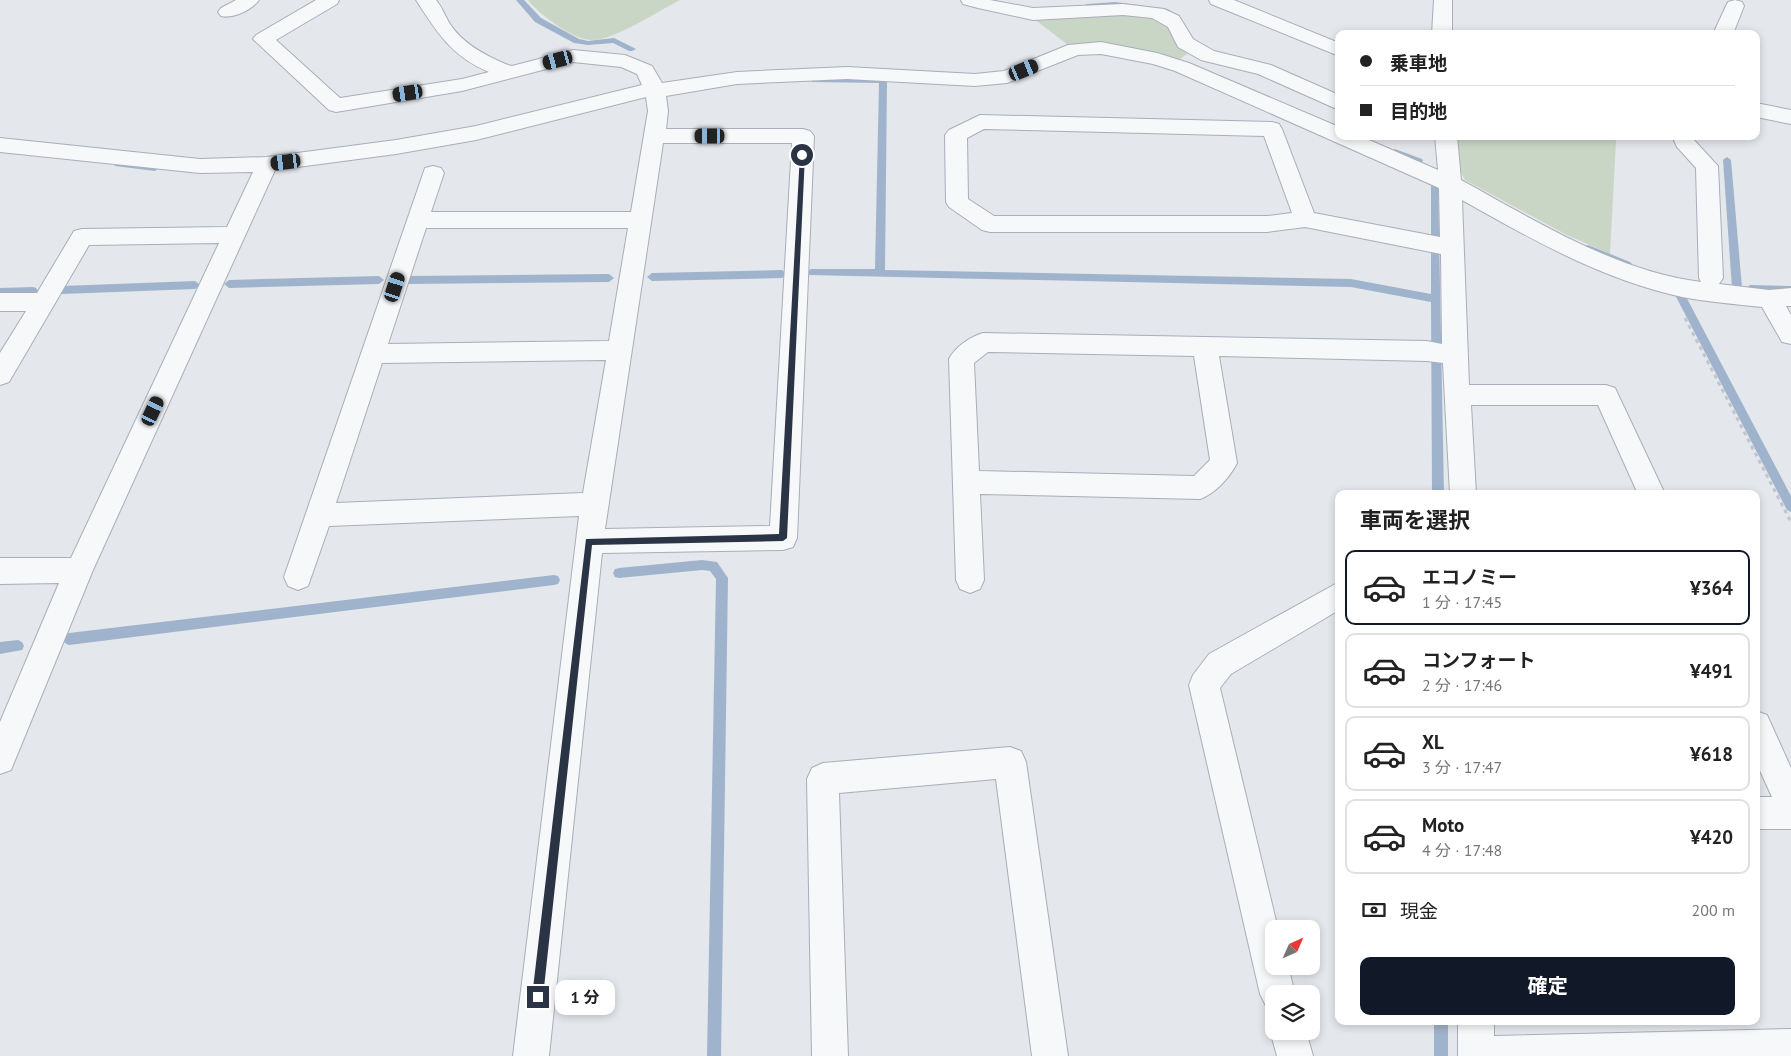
<!DOCTYPE html>
<html lang="ja">
<head>
<meta charset="utf-8">
<style>
  :root { --surface:#fff; --page:#f2f2f2; --text:#222; --muted:#767676; --line:#e0e0e0; --accent:#111827 }
  body { margin:0; font-family:"PT Sans","Noto Sans JP",sans-serif; background:var(--page); color:var(--text); height:100vh; display:flex; flex-direction:column; font-size:19px; white-space:nowrap }
  * { box-sizing:border-box; margin:0 }
  p { font-size:16px; color:var(--muted) }
  .icon { flex:none; width:28px; height:28px; fill:none; stroke:currentColor; stroke-width:2; stroke-linecap:round; stroke-linejoin:round }
  .map { position:relative; flex:1; overflow:hidden }
  .details { position:absolute; left:1335px; top:490px; width:425px; height:535px; display:flex; flex-direction:column; background:var(--surface); border-radius:10px; box-shadow:0 2px 8px #0003 }
  .details>* { flex:none }
  .guide { position:absolute; left:1335px; top:30px; width:425px; height:110px; border-radius:10px; box-shadow:0 2px 8px #0003; display:grid; align-content:center; height:110px; padding:0 25px; background:var(--surface) }
  .needle { width:32px; rotate:45deg }
  .tools { position:absolute; left:1265px; top:920px; display:grid; gap:10px }
  .tools a { display:grid; place-items:center; width:55px; height:55px; border-radius:10px; background:var(--surface); box-shadow:0 2px 8px #0003; font-size:25px }
  .end { position:absolute; width:22px; height:22px; margin:-11px; border:6px solid #2b3445; background:#fff; box-shadow:0 0 0 2px #fff }
  .from { border-radius:50% }
  .bubble { position:absolute; height:35px; border-radius:10px; background:var(--surface); box-shadow:0 2px 8px #0003; font-size:16px; font-weight:700; line-height:35px; text-align:center }
  .car { position:absolute; width:15px; height:30px; margin:-15px -8px; border-radius:6px; box-shadow:0 0 4px 1px #0007; background:linear-gradient(#222 24%,#8ab4d8 0 40%,#222 0 76%,#8ab4d8 0 86%,#222 0) }
  .guide b { display:flex; align-items:center; gap:18px; height:48px; font-size:19px }
  .guide b+b { border-top:1px solid var(--line) }
  .guide i { width:12px; height:12px; background:var(--text) }
  ul { padding:0; list-style:none }
  li { display:flex; align-items:center; gap:15px; height:75px; margin:0 10px 8px; padding:0 15px; border:2px solid var(--line); border-radius:10px }
  li div { flex:1 }
  li b { display:block; font-size:19px }
  li em { font-style:normal; font-weight:700 }
  li.current { border-color:var(--accent) }
  li>.icon { width:45px; height:45px; stroke-width:1.5 }
  h2 { padding:0 25px; font-size:22px; line-height:60px }
  .pay { display:flex; align-items:center; gap:12px; height:55px; padding:0 25px; font-size:19px }
  .pay p { margin-inline-start:auto }
  .action { display:flex; gap:10px; margin-top:auto; padding:10px 25px }
  .action a { flex:1; height:58px; border-radius:10px; background:var(--accent); color:#fff; font-size:20px; font-weight:700; line-height:58px; text-align:center }
  .map>svg:first-child { display:block }
  .green { fill:#c9d6c5 }
  .lines { fill:none; stroke-linecap:round; stroke-linejoin:round }
  .stream { fill:#9fb4cc; fill-rule:evenodd }
  .street-casing { stroke:#a9aeb7; stroke-width:2 }
  .path { stroke:#c2c5cb; stroke-width:3; stroke-dasharray:4 4; stroke-linecap:butt }
  .street { fill:#f7f8fa; fill-rule:evenodd }
  .route { fill:#2b3445 }
</style>
</head>
<body>
<div class="map">
<svg width="1791" height="1056" viewBox="0 0 1791 1056">
  <rect width="100%" height="100%" fill="#e4e7ec"/>
  <!-- green -->
  <g class="green">
    <path d="M528,0H680C658,11 615,40 592,40C574,41 538,13 528,0Z"/>
    <path d="M1148,13L1160,17L1191,51L1176,62L1097,44L1068,45L1033,18Z"/>
    <path d="M1453,136H1596L1616,140L1610,254L1565,234L1465,180L1453,158Z"/>
  </g>
  <g class="lines">
    <!-- stream -->
    <g class="stream">
      <path d="M516,0H524L541,18L579,39L588,41L614,38L636,49L632,51H629L613,43L588,45L574,43L535,22Z"/>
      <path d="M1115,2L1167,9L1171,11L1167,13L1115,6L1087,8L1083,6L1087,4Z"/>
      <path d="M815,77H880L887,82L885,270L1351,279L1431,294V183L1432,181H1438L1444,494H1432L1431,302L1351,287L808,275L806,273L811,269H875L879,83L812,82V78Z"/>
      <path d="M1395,149L1422,159L1423,161L1419,164L1392,154L1391,152Z"/>
      <path d="M1727,157L1731,160L1742,288L1737,292L1732,288L1723,160Z"/>
      <path d="M118,161L155,165L159,168L155,171L115,166L114,164Z"/>
      <path d="M1588,245L1630,262L1632,264L1627,267L1585,250V246Z"/>
      <path d="M782,270L787,274L782,278L652,281L647,277L652,273Z"/>
      <path d="M609,274L614,278L609,282L409,284L404,280L409,276Z"/>
      <path d="M379,276L384,280L379,284L229,288L224,284L229,280Z"/>
      <path d="M195,281L200,285L195,289L62,294L57,290L62,286Z"/>
      <path d="M1750,285L1791,286V294L1750,293L1745,289Z"/>
      <path d="M33,287L36,288L38,291L36,294L0,296V288Z"/>
      <path d="M1678,287L1683,291L1791,496V512L1787,510L1673,291Z"/>
      <path d="M702,560L717,562L728,578L721,1056H707L716,579L710,571L702,570L619,578L615,577L613,573L615,569L619,568Z"/>
      <path d="M554,575L558,576L560,580L558,584L554,585L69,645L65,643L63,639L65,635L69,633Z"/>
      <path d="M18,640L22,642L24,646L22,650L0,654V642Z"/>
      <rect x="1434" y="1021" width="14" height="35"/>
    </g>
    <!-- street casing -->
    <g class="street-casing">
      <g id="street">
        <path d="M236,0H259C252,10 233,19 221,16L218,12L221,8Z"/>
        <path d="M316,0H339L337,4L276,40L340,98L462,79L489,72C451,56 437,32 416,0H436C442,7 445,16 450,24C463,44 486,56 508,65L512,66L573,50L625,55L652,66L662,83L737,72L847,67L975,74L1004,71L1068,45L1101,42L1157,53L1189,63L1339,127V136H1360L1438,170L1435,136H1457L1461,180C1536,221 1615,271 1701,282L1699,278L1696,168L1677,147L1672,136H1694V140L1718,166L1723,278L1719,284L1769,290L1791,288V306H1786L1791,315V344L1782,342L1762,307C1735,304 1708,302 1682,297C1603,280 1531,239 1462,200L1469,385H1606L1615,388L1665,494H1638L1598,405H1471L1476,494H1450L1443,363L1427,361L1219,356L1237,463C1230,477 1215,494 1200,499L980,494L984,580L980,589L970,593L960,589L956,580L949,359C955,347 970,337 983,333L1427,341L1442,344L1441,254L1305,227L1267,232H990L982,230L949,207L946,202L945,135L949,130L980,115L1272,122L1279,124L1282,129L1314,213L1440,237L1439,188L1175,71L1153,64L1101,54L1078,55L1007,83L975,86L847,79L737,84L666,96L668,111L666,129H803L810,131L814,136L797,538L793,547L783,550L602,553L549,1056H513L579,516L329,526L308,586L298,590L288,586L284,577L425,168L433,166L441,168L444,173L431,212H631L648,111L646,97L476,140L396,154L275,170L93,570L11,770L0,774V722L59,583L0,584V558H71L219,243L89,245L9,382L0,385V353L26,311H0V293H37L74,231L82,229L227,227L253,172L200,173L0,152V138L200,159L267,157L396,140L476,126L642,85L637,74L621,67L573,62L462,91L336,112L329,110L253,39L256,35ZM984,129L1264,136L1292,213L1267,216H994L968,199L967,138ZM663,143H792L770,526L605,529ZM426,228H628L609,341L388,344ZM988,352L1194,356L1210,460L1194,476L979,471L974,363ZM606,360L583,493L336,503L382,363Z"/>
        <path d="M961,0H990L1033,8L1123,4L1164,9L1179,16L1193,39L1214,51L1271,65L1339,95V110L1258,74L1201,60L1178,47L1168,27L1152,18L1123,15L1033,20L978,8L963,4Z"/>
        <path d="M1209,0H1234L1339,43V56L1211,4Z"/>
        <path d="M1434,0H1452V34H1432Z"/>
        <path d="M1735,0L1742,2L1744,6L1733,34H1713L1726,6L1728,2Z"/>
        <path d="M1756,103L1791,110V124L1756,117Z"/>
        <path d="M1339,582V610L1231,674L1220,688L1278,929H1274V966H1288L1295,994H1274V1010L1266,1006L1260,994L1189,685L1193,675L1209,654Z"/>
        <path d="M1756,711L1767,715L1791,768V829H1756V797H1772L1756,762Z"/>
        <path d="M1010,747L1021,751L1026,762L1068,1056H1032L996,779L839,793L848,1056H812L807,779L812,768L823,763Z"/>
        <path d="M1458,1021H1494V1036L1791,1029V1056H1458Z"/>
        <path d="M1274,1022V1031H1306L1313,1056H1277L1270,1031Z"/>
      </g>
    </g>
    <!-- path -->
    <path class="path" d="M1685,318L1791,522"/>
    <!-- street -->
    <use href="#street" class="street"/>
  </g>
  <!-- route -->
  <path class="route" d="M800,154L805,155L787,538L783,541L592,545L543,997L538,1002L532,997L586,539L779,534Z"/>
</svg>
<div class="tools">
<a><svg class="needle" viewBox="-14 -14 28 28"><path d="M0-13l5 13h-10z" fill="#e53935"/><path d="M0 13l5-13h-10z" fill="#767676"/></svg></a>
<a><svg class="icon" aria-label="layers" viewBox="0 0 24 24"><path d="M12 4l9 5-9 5-9-5zM3 14l9 5 9-5"/></svg></a>
</div>
<i class="end from" style="left:802px;top:155px"></i>
<i class="end" style="left:538px;top:997px"></i>
<div class="bubble" style="left:555px;top:980px;width:60px">1 分</div>
<i class="car" style="left:558px;top:60px;rotate:255deg"></i>
<i class="car" style="left:1024px;top:70px;rotate:68deg"></i>
<i class="car" style="left:408px;top:93px;rotate:261deg"></i>
<i class="car" style="left:710px;top:136px;rotate:270deg"></i>
<i class="car" style="left:286px;top:162px;rotate:263deg"></i>
<i class="car" style="left:395px;top:287px;rotate:18deg"></i>
<i class="car" style="left:153px;top:411px;rotate:25deg"></i>
<div class="guide">
<b><i class="from"></i>乗車地</b>
<b><i></i>目的地</b>
</div>
<section class="details">
<h2>車両を選択</h2>
<ul>
<li class="current"><svg class="icon" aria-label="car" viewBox="0 0 24 24"><path d="M5 17H2v-5l4-1 3-4h7l3 4 3 1v5h-3M9 17h6M6 11h13"/><circle cx="7" cy="17" r="2"/><circle cx="17" cy="17" r="2"/></svg><div><b>エコノミー</b><p>1 分 · 17:45</p></div><em>¥364</em></li>
<li><svg class="icon" aria-label="car" viewBox="0 0 24 24"><path d="M5 17H2v-5l4-1 3-4h7l3 4 3 1v5h-3M9 17h6M6 11h13"/><circle cx="7" cy="17" r="2"/><circle cx="17" cy="17" r="2"/></svg><div><b>コンフォート</b><p>2 分 · 17:46</p></div><em>¥491</em></li>
<li><svg class="icon" aria-label="car" viewBox="0 0 24 24"><path d="M5 17H2v-5l4-1 3-4h7l3 4 3 1v5h-3M9 17h6M6 11h13"/><circle cx="7" cy="17" r="2"/><circle cx="17" cy="17" r="2"/></svg><div><b>XL</b><p>3 分 · 17:47</p></div><em>¥618</em></li>
<li><svg class="icon" aria-label="car" viewBox="0 0 24 24"><path d="M5 17H2v-5l4-1 3-4h7l3 4 3 1v5h-3M9 17h6M6 11h13"/><circle cx="7" cy="17" r="2"/><circle cx="17" cy="17" r="2"/></svg><div><b>Moto</b><p>4 分 · 17:48</p></div><em>¥420</em></li>
</ul>
<div class="pay"><svg class="icon" aria-label="cash" viewBox="0 0 24 24"><path d="M3 7h18v10H3z"/><circle cx="12" cy="12" r="2"/></svg>現金<p>200 m</p></div>
<div class="action"><a>確定</a></div>
</section>
</div>
</body>
</html>
